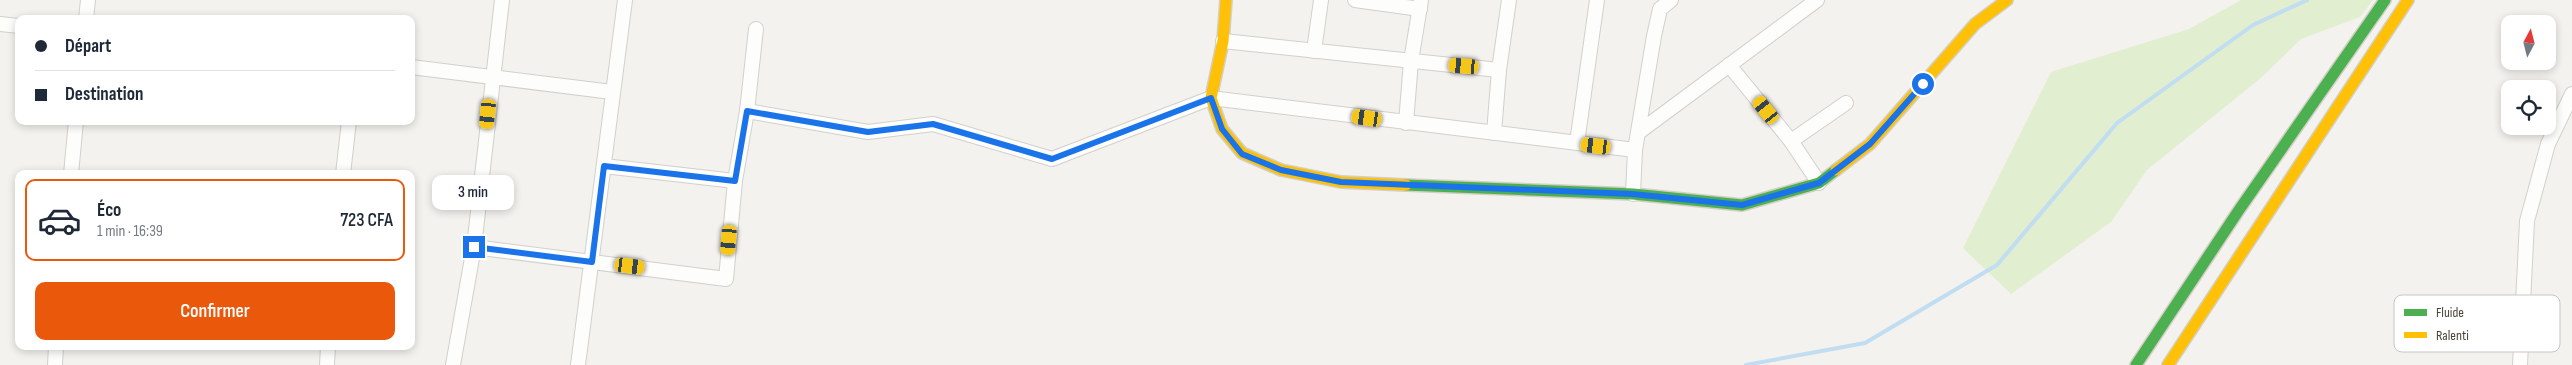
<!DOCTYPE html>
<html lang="fr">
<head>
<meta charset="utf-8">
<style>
  :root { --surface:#fff; --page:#f2f2f3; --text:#1f2937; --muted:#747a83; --line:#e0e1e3; --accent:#ea580c }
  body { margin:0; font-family:"Sofia Sans Condensed",sans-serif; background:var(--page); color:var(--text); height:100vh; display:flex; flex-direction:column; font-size:19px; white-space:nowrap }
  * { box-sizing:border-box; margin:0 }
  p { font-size:16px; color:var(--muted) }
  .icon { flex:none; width:28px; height:28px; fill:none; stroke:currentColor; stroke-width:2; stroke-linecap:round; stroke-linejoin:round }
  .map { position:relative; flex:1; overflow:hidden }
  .sheet { position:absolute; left:15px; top:170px; width:400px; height:180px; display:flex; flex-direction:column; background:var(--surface); border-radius:10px; box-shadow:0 2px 8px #0003 }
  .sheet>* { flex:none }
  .banner { position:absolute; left:15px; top:15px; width:400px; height:110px; border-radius:10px; box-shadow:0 2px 8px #0003; display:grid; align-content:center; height:110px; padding:0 20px; background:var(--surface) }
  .needle { width:32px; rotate:7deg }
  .tools { position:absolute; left:2501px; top:15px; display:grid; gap:10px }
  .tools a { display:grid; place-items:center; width:55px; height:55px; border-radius:10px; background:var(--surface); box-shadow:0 2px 8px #0003; font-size:25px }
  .end { position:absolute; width:22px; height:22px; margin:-11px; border:6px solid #1a73e8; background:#fff; box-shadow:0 0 0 2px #fff }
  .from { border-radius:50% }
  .bubble { position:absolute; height:35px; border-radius:10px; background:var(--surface); box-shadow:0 2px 8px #0003; font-size:16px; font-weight:600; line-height:35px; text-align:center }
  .car { position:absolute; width:15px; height:30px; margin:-15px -8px; border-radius:6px; box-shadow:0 0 4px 1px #0007; background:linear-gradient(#f5c518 24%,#345 0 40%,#f5c518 0 76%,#345 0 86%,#f5c518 0) }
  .banner b { display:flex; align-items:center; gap:18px; height:48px; font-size:19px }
  .banner b+b { border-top:1px solid var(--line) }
  .banner i { width:12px; height:12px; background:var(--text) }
  ul { padding:9px 0 0; list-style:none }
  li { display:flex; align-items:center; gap:15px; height:82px; margin:0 10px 8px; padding:0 10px; border:2px solid transparent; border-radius:10px }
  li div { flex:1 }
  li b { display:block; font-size:19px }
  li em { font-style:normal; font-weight:600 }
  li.current { border-color:var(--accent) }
  li>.icon { width:45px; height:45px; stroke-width:1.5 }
  .action { display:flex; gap:10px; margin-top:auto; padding:10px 20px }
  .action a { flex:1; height:58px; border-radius:10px; background:var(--accent); color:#fff; font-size:20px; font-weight:600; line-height:58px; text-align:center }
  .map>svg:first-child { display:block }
  .green { fill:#e1eecf }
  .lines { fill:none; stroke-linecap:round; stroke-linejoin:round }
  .stream { stroke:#c0ddf1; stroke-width:4 }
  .street-casing { stroke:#d2d0cb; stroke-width:16 }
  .fast-casing { stroke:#d3cfc5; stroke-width:14 }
  .slow-casing { stroke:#d3cfc5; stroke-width:14 }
  .street { stroke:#fdfdfc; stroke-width:14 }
  .fast { stroke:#4caf50; stroke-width:11 }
  .slow { stroke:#ffc107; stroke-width:11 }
  .route { stroke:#1a73e8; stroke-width:6 }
  .key { fill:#fff; stroke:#c9c7c4; stroke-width:1 }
  .key-label { font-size:14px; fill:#4b4439 }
</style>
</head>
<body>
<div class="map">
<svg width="2572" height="365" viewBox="0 0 2572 365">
  <rect width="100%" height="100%" fill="#f4f2ee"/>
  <!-- green -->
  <path class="green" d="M2241,0H2373L2360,17L2301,39L2262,77L2147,170L2111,222L2011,294L1963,248L2051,72L2189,29Z"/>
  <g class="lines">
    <!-- stream -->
    <path class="stream" d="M1746,365L1865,343L1997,265L2117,123L2253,25L2307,0"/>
    <!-- street casing -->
    <g class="street-casing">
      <g id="street">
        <path d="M1355,0L1420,9"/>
        <path d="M86,19L88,0"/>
        <path d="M0,24L19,26"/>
        <path d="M1223,41L1499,70"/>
        <path d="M1314,51L1321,0"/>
        <path d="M1729,65L1791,141L1819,183"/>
        <path d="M411,67L612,92"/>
        <path d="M747,111L868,132L933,124L1052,159L1211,98L1635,150"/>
        <path d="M1406,123L1411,61L1421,0"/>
        <path d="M1639,132L1817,0"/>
        <path d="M1494,133L1499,70L1509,0"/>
        <path d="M1791,141L1846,103"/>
        <path d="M1577,143L1597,0"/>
        <path d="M604,166L735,181"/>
        <path d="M71,174L76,121"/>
        <path d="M343,174L349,121"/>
        <path d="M1633,194L1635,150L1654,36L1660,9L1671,0"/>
        <path d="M474,247L726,279L735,181L747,111L756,29"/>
        <path d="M55,365L56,346"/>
        <path d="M327,365L328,346"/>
        <path d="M453,365L474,247L502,0"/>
        <path d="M578,365L625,0"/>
        <path d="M2520,365L2527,221L2548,144L2572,94"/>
      </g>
    </g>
    <!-- fast casing -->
    <g class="fast-casing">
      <g id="fast">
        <path d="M1406,185L1633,194L1742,205L1819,183L1836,170"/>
        <path d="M2136,365L2239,210L2385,0"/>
      </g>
    </g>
    <!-- slow casing -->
    <g class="slow-casing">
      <g id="slow">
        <path d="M1226,0L1223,41L1211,98L1222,129L1242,153L1281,170L1341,182L1406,185"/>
        <path d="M1836,170L1870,144L1975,24L2007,0"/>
        <path d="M2168,365L2408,0"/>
      </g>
    </g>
    <!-- street -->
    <use href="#street" class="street"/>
    <!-- fast -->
    <use href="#fast" class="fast"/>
    <!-- slow -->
    <use href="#slow" class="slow"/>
  </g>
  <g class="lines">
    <!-- route -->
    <path class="route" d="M474,247L592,262L604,166L735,181L747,111L868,132L933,124L1052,159L1211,98L1222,129L1242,154L1281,170L1341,182L1632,194L1742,205L1819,183L1870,144L1923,84"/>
  </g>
  <!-- legend -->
  <rect x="2394" y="295" width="166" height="57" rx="8" class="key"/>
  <rect x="2404" y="309" width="23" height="7" fill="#4caf50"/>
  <rect x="2404" y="332" width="23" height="6" fill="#ffc107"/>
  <g class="key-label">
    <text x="2436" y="317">Fluide</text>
    <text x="2436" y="340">Ralenti</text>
  </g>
</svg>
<div class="tools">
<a><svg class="needle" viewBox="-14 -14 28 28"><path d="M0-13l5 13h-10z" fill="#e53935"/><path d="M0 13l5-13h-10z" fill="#747a83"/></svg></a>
<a><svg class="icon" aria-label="locate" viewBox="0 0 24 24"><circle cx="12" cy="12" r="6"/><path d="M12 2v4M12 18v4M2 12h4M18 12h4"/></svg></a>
</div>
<i class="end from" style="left:1923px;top:84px"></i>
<i class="end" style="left:474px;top:247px"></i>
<div class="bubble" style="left:432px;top:175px;width:82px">3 min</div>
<i class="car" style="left:1464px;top:66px;rotate:275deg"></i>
<i class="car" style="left:1766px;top:110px;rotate:321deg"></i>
<i class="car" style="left:488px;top:114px;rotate:186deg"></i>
<i class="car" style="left:1367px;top:118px;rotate:278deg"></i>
<i class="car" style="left:1596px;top:146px;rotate:277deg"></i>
<i class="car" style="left:729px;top:240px;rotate:185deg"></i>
<i class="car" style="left:630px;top:266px;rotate:97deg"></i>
<div class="banner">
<b><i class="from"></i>Départ</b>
<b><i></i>Destination</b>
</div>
<section class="sheet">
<ul>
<li class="current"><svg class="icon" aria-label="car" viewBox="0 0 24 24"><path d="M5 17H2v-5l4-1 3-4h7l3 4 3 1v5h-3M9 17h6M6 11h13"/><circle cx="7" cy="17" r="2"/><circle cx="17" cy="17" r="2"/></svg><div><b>Éco</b><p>1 min · 16:39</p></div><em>723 CFA</em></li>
</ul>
<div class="action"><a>Confirmer</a></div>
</section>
</div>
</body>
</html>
